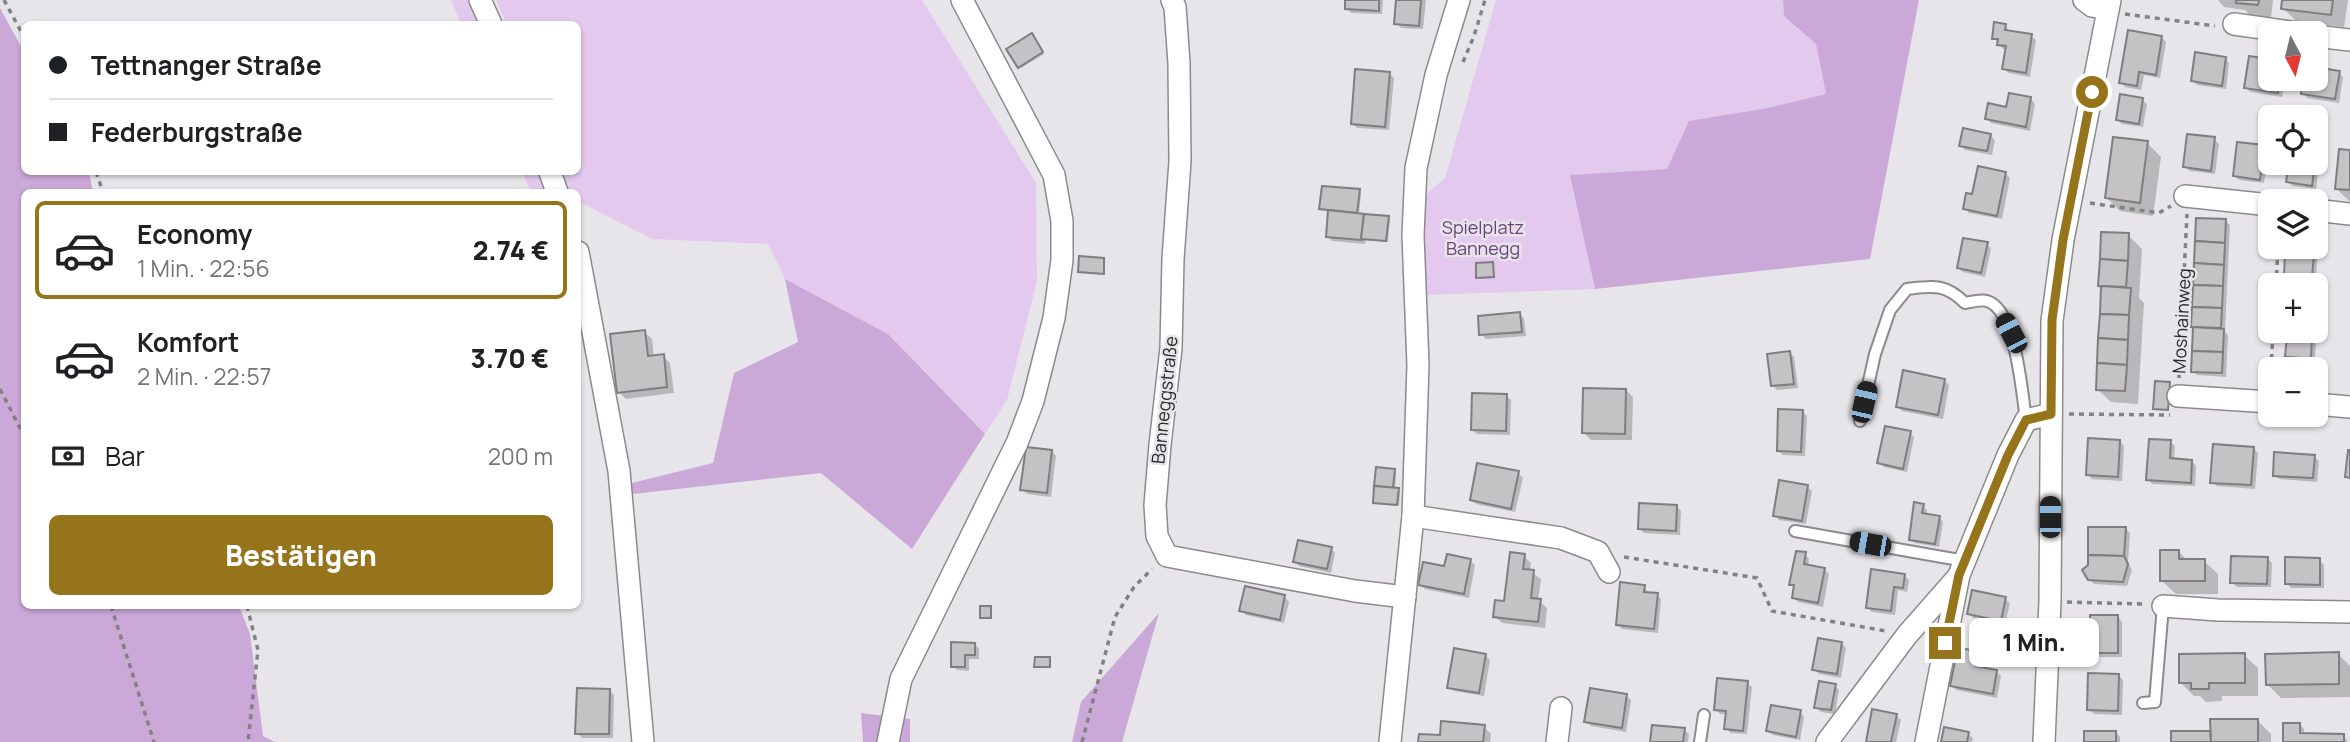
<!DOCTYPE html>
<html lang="de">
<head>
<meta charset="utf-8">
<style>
  :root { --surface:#fff; --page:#f6f6f6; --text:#202124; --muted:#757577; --line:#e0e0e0; --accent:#95741c }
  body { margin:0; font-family:Manrope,sans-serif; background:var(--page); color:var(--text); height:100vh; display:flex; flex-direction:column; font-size:26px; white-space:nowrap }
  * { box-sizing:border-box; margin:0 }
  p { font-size:23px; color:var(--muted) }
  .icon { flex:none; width:38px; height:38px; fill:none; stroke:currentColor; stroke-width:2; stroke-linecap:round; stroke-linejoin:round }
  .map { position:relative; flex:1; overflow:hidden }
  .sheet { position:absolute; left:21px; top:189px; width:560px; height:420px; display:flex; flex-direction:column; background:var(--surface); border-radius:10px; box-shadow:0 2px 5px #0004 }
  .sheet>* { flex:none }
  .top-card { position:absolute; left:21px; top:21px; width:560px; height:154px; border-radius:10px; box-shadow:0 2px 5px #0004; display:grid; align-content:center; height:154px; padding:0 28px; background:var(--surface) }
  .needle { width:46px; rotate:173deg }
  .buttons { position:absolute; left:2258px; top:21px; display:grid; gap:14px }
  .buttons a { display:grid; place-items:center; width:70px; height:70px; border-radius:10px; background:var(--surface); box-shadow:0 2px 5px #0004; font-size:35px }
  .end { position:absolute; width:32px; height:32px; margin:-16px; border:9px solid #95741c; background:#fff; box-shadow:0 0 0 4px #fff }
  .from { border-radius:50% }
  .bubble { position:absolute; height:49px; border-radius:10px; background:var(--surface); box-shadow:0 2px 5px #0004; font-size:23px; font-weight:800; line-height:49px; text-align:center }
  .car { position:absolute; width:21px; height:42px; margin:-21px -10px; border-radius:9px; box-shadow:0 0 5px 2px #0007; background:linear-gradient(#222 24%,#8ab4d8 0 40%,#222 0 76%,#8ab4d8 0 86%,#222 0) }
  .top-card b { display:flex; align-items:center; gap:24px; height:66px; font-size:26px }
  .top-card b+b { border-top:2px solid var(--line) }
  .top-card i { width:18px; height:18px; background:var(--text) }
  ul { padding:12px 0 0; list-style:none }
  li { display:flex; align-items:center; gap:21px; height:98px; margin:0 14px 10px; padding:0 14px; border:4px solid transparent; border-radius:10px }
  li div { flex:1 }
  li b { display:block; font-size:26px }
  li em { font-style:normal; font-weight:800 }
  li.current { border-color:var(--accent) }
  li>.icon { width:63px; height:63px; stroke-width:1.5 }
  .pay { display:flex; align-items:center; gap:18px; height:77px; padding:0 28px; font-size:26px }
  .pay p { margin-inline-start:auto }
  .cta { display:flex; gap:14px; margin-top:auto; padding:14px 28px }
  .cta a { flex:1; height:80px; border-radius:10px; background:var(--accent); color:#fff; font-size:28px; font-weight:800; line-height:80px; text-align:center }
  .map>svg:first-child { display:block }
  .green { fill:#e3c9ee }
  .forest { fill:#caa8d8 }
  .shadow { fill:#0003 }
  .building { fill:#c5c2c6; stroke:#7f7d80; stroke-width:2 }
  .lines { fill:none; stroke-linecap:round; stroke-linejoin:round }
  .service-casing { stroke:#8c8a8d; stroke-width:14 }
  .minor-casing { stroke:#8c8a8d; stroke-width:24 }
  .path { stroke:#828183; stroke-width:3.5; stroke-dasharray:5 5; stroke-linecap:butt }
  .service { stroke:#fff; stroke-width:10 }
  .minor { stroke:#fff; stroke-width:21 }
  .route { stroke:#95741c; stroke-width:9 }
  .labels { text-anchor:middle; stroke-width:5; stroke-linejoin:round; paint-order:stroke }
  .park-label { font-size:18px; fill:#6c417c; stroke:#e7e5e9 }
  .street-label { font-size:18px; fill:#2a292a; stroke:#e7e5e9 }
</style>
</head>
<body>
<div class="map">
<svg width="2350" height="742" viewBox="0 0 2350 742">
  <rect width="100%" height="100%" fill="#e7e5e9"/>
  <!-- green -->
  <g class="green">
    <path d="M451,0H475L485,24H461Z"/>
    <path d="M496,0H922L1036,183L1037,281L1007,400L985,434L888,334L785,279L768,244L652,239L578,201V192H568L561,172H578V24H506Z"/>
    <path d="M1496,0H1783L1784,16L1816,44L1826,94L1768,108L1668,169L1571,175L1595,289L1423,295L1420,245L1425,195L1445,178Z"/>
    <path d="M522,172H543L550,192H531Z"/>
  </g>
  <!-- forest -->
  <g class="forest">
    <path d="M1783,0H1919L1870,259L1595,289L1570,175L1667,169L1689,121L1768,108L1826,94L1816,44L1784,16Z"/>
    <path d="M0,8L24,52V172H89L93,192H24V606H239L250,634L263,736L275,742H0Z"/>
    <path d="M785,279L888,334L985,434L912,549L821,473L633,494L628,484L713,463L734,373L798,342Z"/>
    <path d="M1159,613L1122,742H1072L1081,702Z"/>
    <path d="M861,713L910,719V742H863Z"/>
  </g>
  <!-- shadow -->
  <g class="shadow">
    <path d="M1347,0H1383L1382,14L1351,13L1347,8Z"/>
    <path d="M1398,0H1426L1423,29L1401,28L1396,23Z"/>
    <path d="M2218,0H2273L2271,18L2251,16L2245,10L2224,7Z"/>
    <path d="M2284,0H2348L2344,27L2296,21L2283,8Z"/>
    <path d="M2006,26L2010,33L2031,36L2036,40L2030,77L2009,73L2004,69L2007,49H2003L1994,38Z"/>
    <path d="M1033,37L1044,54L1021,68L1019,67Z"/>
    <path d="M2162,38L2166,42L2160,78L2144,75L2141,90L2125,87L2121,83Z"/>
    <path d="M2225,58L2229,63L2226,89L2197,85L2193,81Z"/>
    <path d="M2339,73L2343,77L2339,103L2307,98L2303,93L2305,79H2315Z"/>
    <path d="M1389,74L1394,78L1389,130L1357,128L1352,123Z"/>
    <path d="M2270,79H2285L2282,97L2250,92L2246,87Z"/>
    <path d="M2031,99L2035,104L2030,131L1991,123L1987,118Z"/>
    <path d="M2142,100L2147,104L2143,127L2122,124L2118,120Z"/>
    <path d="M1990,135L1995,140L1992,155L1965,150L1961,145Z"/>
    <path d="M2214,139L2219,144L2215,174L2190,171L2185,167Z"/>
    <path d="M2147,143L2161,157L2153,216L2120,211L2107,198Z"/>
    <path d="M2263,147L2268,151L2264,183L2239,180L2235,176Z"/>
    <path d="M2350,152V202L2337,189Z"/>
    <path d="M2315,154L2320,158L2316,189L2292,186L2288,181L2290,163H2315Z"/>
    <path d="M2005,173L2010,178L2002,219L1969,213L1964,208L1973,197Z"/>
    <path d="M1359,191L1361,193L1359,215L1390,219L1388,242L1366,240L1365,244L1332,241L1328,236L1330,211L1321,209Z"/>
    <path d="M2198,220L2225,221L2230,225L2225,332L2228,335L2226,377L2197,375L2193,371Z"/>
    <path d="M2315,233L2319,237L2315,290V285H2285L2287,247H2315Z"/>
    <path d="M2128,235L2142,249L2139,298L2144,303L2138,404L2111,402L2097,389L2103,288L2100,285Z"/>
    <path d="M1987,244L1991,249L1985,277L1963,272L1958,268Z"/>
    <path d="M1104,260L1105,261V275L1080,272Z"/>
    <path d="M1493,264L1495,278L1480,279L1478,277Z"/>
    <path d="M1520,314L1524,319L1526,336L1486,339L1481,334Z"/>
    <path d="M2282,331H2312V339L2316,344L2314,369H2286L2288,339L2281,334Z"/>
    <path d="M644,332L652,339L654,357L663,356L670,363L674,393L626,399L619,392Z"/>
    <path d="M1790,353L1794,357L1798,388L1777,390L1773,386Z"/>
    <path d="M1944,380L1949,385L1943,419L1902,411L1898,407Z"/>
    <path d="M1626,390L1633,397L1632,440H1591L1584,433Z"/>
    <path d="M1506,396L1511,400L1510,435L1477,434L1472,430Z"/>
    <path d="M1803,412L1807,416L1805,456L1783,455L1778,451Z"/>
    <path d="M1910,433L1914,437L1907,472L1884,467L1879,463Z"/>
    <path d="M2120,441L2124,446L2122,481L2092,479L2087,474Z"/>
    <path d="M2170,442L2175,446L2174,460L2192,461L2196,466L2195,486L2152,484L2148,479Z"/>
    <path d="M2253,448L2258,453L2255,489L2217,486L2212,482Z"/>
    <path d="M1052,451L1056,456L1051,497L1027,494L1022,489Z"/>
    <path d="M2314,457L2319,461L2317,482L2279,479L2275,475Z"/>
    <path d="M1394,471L1396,473L1395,489L1400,491L1399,506L1377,504L1375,502Z"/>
    <path d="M1518,473L1523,478L1515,512L1476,504L1471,500Z"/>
    <path d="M1807,487L1812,491L1806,524L1779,520L1775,515Z"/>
    <path d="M1923,506L1927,510L1926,515L1939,517L1943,522L1939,547L1915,543L1910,539Z"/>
    <path d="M1677,507L1681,511L1680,535L1644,533L1640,529Z"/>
    <path d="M2125,528L2130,533L2128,562L2132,570L2127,586L2094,584L2089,579L2090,565Z"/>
    <path d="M1331,548L1335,553L1331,573L1299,566L1295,562Z"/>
    <path d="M2178,551L2188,561H2204L2218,574V594H2176L2162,581Z"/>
    <path d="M1805,554L1809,559L1808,566L1824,569L1829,574L1823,607L1798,602L1794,598L1795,588L1791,584Z"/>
    <path d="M1524,556L1531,563L1530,571L1541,579L1538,600L1547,608L1545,628L1502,623L1495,616L1506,603Z"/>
    <path d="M2267,558L2272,563L2271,587H2237L2232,582Z"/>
    <path d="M2319,560L2324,565V588H2291L2287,583Z"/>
    <path d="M1470,561L1475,565L1469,598L1425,589L1420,585L1446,568Z"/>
    <path d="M1904,576L1909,580L1907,592L1898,590L1895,615L1872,612L1867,607Z"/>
    <path d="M1644,587L1649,594L1657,595L1661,599L1658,633L1622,629L1618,624Z"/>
    <path d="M1285,597L1289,602L1284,623L1246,615L1241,610Z"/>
    <path d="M2005,599L2010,603L2005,624L1973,618L1969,613Z"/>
    <path d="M2118,617L2122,622V657H2096L2091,652Z"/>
    <path d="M975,644L979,649V659H969V671L957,670L953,666Z"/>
    <path d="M1842,644L1846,648L1841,678L1819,674L1814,669Z"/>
    <path d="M1977,653L1981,658L1979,668L1997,672L2001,676L1997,698L1956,690L1952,685Z"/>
    <path d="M2338,654L2350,666V697L2281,698L2268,685Z"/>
    <path d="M1485,655L1490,660L1484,696L1454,691L1449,687Z"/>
    <path d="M2244,655L2258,668V696H2222V701L2206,702L2200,696H2194L2181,683Z"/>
    <path d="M2119,676L2123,680L2122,715L2094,714L2089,710Z"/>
    <path d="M1747,683L1752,687L1747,734L1731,733L1726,728L1727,714H1720L1716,709Z"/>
    <path d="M1835,686L1839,690L1835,714L1821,712L1816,707Z"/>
    <path d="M610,691L614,695L613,738H582L577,733Z"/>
    <path d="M1626,696L1631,700L1626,732L1591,726L1586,722Z"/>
    <path d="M1800,712L1804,717L1800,740L1773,735L1768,731Z"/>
    <path d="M1896,715L1901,720L1896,742H1867Z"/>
    <path d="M2258,721L2271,734V742H2173V733L2212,732Z"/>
    <path d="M2299,724L2304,729V735H2343L2348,742H2285Z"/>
    <path d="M1484,727L1491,734L1490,742H1420Z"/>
    <path d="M1684,730L1689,734L1688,742H1652Z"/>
    <path d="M2115,732L2120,737V742H2086Z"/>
    <path d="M1968,734L1973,738L1972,742H1943Z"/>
  </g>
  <!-- building -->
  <g class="building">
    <path d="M1345,0H1379V11L1345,9Z"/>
    <path d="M1396,0H1421L1419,26L1394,24Z"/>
    <path d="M2236,0H2259L2258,5L2236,3Z"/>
    <path d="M2282,0H2333L2331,15L2281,9Z"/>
    <path d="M1994,22L2006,24L2005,30L2032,34L2026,73L2002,69L2006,46L1997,45L1998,39H1992Z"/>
    <path d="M2128,30L2162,36L2156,75L2139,72L2137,86L2119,83Z"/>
    <path d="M1032,33L1043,52L1018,68L1006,49Z"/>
    <path d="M2195,52L2226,57L2222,86L2191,81Z"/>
    <path d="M2249,56L2270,59V79H2280L2278,93L2244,88Z"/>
    <path d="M2315,67L2340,71L2335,99L2301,94L2303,79H2315Z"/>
    <path d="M1355,69L1390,72L1385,127L1351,124Z"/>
    <path d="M2009,93L2031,97L2026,127L1985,119L1988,103L2006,107Z"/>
    <path d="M2120,94L2143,98L2139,124L2116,120Z"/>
    <path d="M1963,128L1991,134L1987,151L1959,146Z"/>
    <path d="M2187,134L2215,137L2211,171L2183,167Z"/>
    <path d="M2113,137L2148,141L2140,203L2105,198Z"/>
    <path d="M2237,142L2264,145L2260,180L2233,176Z"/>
    <path d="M2339,149L2350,150V190L2335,189Z"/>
    <path d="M2289,163H2315L2312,186L2286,182Z"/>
    <path d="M1978,166L2006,172L1997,216L1963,209L1966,193L1972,194Z"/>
    <path d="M1322,186L1360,189L1357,213L1319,209Z"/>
    <path d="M1328,210L1364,214L1361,240L1326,237Z"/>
    <path d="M1364,214L1389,216L1386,241L1361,239Z"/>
    <path d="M2196,218L2226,219L2225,243L2195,241Z"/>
    <path d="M2101,232L2129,233L2128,261L2100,259Z"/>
    <path d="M1963,238L1988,242L1981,273L1957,268Z"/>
    <path d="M2195,241L2225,243L2224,265L2194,263Z"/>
    <path d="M2286,247H2314V254L2285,252Z"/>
    <path d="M2285,252L2314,254L2312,277L2284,276Z"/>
    <path d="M1079,256L1104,258V274L1078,272Z"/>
    <path d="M2100,259L2128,261L2126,287L2098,286Z"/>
    <path d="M1493,262L1494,277L1476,278V263Z"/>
    <path d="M2194,263L2224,265L2223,286L2193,285Z"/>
    <path d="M2284,276L2312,277L2311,285H2283Z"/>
    <path d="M2193,285L2223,286L2222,308L2192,307Z"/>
    <path d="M2101,286L2131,288L2129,315L2100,314Z"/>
    <path d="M2192,307L2222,308L2221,328L2191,327Z"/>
    <path d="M1520,312L1522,332L1479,335L1478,316Z"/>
    <path d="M2100,314L2129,315L2128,340L2098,338Z"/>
    <path d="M2193,327L2224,329L2223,352L2192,351Z"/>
    <path d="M645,330L648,356L664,354L667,387L617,393L610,334Z"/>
    <path d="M2280,331H2308V337L2280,335Z"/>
    <path d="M2287,336L2312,337L2311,359L2285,357Z"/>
    <path d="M2098,338L2128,340L2127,365L2097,363Z"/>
    <path d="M1790,351L1794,384L1771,386L1767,354Z"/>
    <path d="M2192,351L2223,352L2222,373L2191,372Z"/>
    <path d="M2285,357L2311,359L2310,369H2284Z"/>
    <path d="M2097,363L2127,365L2125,391L2096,390Z"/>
    <path d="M1903,370L1945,379L1938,415L1896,407Z"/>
    <path d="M2155,381L2170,382L2168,410L2153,409Z"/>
    <path d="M1583,388L1626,389L1625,434L1582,433Z"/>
    <path d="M1472,393L1507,394L1506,431L1471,430Z"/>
    <path d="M1778,409L1803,410L1801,452L1777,451Z"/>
    <path d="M1885,426L1911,431L1903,469L1877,463Z"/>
    <path d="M2088,438L2120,440L2118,477L2086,475Z"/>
    <path d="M2149,439L2171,440L2170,458L2192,460L2191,483L2146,480Z"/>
    <path d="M2213,444L2254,447L2251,485L2210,483Z"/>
    <path d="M1026,447L1052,450L1047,493L1020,490Z"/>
    <path d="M2348,450H2350V478L2345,477Z"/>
    <path d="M2274,452L2315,455L2313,478L2273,476Z"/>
    <path d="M1477,463L1519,471L1511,509L1470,500Z"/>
    <path d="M1376,467L1395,469L1393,488L1374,486Z"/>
    <path d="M1779,480L1808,485L1802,521L1773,516Z"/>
    <path d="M1374,486L1399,488L1397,505L1373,503Z"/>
    <path d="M1914,502L1924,504L1922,513L1940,516L1935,544L1909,540Z"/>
    <path d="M1639,503L1677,505L1676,531L1638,529Z"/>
    <path d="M2088,527H2126L2124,556L2088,555Z"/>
    <path d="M1298,540L1332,547L1327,569L1293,562Z"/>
    <path d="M2160,550H2179V559H2205V581H2160Z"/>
    <path d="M1796,551L1806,552L1804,564L1825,568L1818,603L1792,598L1794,585H1789Z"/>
    <path d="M1510,552L1525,554L1523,569L1534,570L1531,598L1541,599L1538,622L1493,617L1495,600L1504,601Z"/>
    <path d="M1447,554L1471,559L1464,594L1418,585L1423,562L1444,566Z"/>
    <path d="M2088,555L2124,556L2128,564L2123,582L2088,580L2082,570L2088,565Z"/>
    <path d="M2231,556L2268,557L2267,584L2230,583Z"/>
    <path d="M2285,557L2320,558V585L2285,584Z"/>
    <path d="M1871,569L1905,574L1903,588L1894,587L1891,611L1866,608Z"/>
    <path d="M1620,582L1645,585L1644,592L1658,593L1654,629L1616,625Z"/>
    <path d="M1245,586L1285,595L1280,620L1239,611Z"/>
    <path d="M1972,590L2006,597L2001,621L1967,614Z"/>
    <rect x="980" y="606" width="11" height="12"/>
    <rect x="2090" y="615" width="28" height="38"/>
    <path d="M1818,638L1842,642L1837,674L1812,670Z"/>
    <path d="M951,642L975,643V655H965V667H951Z"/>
    <path d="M1958,647L1978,652L1975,666L1997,670L1993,694L1950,686Z"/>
    <path d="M1454,648L1486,654L1479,693L1447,688Z"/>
    <path d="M2339,652V684L2266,685L2265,654Z"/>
    <path d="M2245,653V683H2209V689H2191V683H2179V654Z"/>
    <path d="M1035,657H1050V667H1034Z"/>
    <path d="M2088,673L2119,674L2118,711L2087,710Z"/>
    <path d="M1717,678L1748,681L1743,731L1724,729L1726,711L1714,710Z"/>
    <path d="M1819,681L1836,684L1831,710L1814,708Z"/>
    <path d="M577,688L610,689L609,734H575Z"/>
    <path d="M1590,688L1627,694L1622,728L1584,722Z"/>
    <path d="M1771,705L1801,710L1796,737L1766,731Z"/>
    <path d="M1872,709L1897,714L1891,742H1866Z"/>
    <path d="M2210,719H2258V742H2211Z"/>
    <path d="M1441,721L1485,725L1483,742H1418L1419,734L1440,735Z"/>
    <path d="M2283,723H2300V733L2344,734V742H2283Z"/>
    <path d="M1652,725L1685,728L1683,742H1650Z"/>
    <path d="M1944,727L1969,732L1967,742H1941Z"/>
    <rect x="2084" y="731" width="32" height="11"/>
    <path d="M2171,731H2210L2211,742H2171Z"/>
  </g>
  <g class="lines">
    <!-- service casing -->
    <g class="service-casing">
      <g id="service">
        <path d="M1860,421L1875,354L1890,310L1907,289C1932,286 1945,283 1965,303C1971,302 1981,299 1987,301C2016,309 2022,394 2026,420"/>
        <path d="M1795,531L1965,561"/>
        <path d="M2143,703L2155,702L2163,606"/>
        <path d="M1700,742L1704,715"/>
      </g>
    </g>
    <!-- minor casing -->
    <g class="minor-casing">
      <g id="minor">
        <path d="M480,0L491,24"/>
        <path d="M1172,0L1175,7L1179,63L1180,161L1173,259L1171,348L1160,445L1155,505L1157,536L1167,556L1355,591L1405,597"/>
        <path d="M2084,0L2092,6L2108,9"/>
        <path d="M2234,24L2298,33"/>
        <path d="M2315,36L2350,40"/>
        <path d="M550,172L557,192"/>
        <path d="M2185,196L2270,205"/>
        <path d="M2315,210L2350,214"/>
        <path d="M578,252L619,471L643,742"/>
        <path d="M2178,396L2270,402"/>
        <path d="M2315,404L2350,407"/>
        <path d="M1413,516L1561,538L1598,552L1609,572"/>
        <path d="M2163,606L2218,610L2350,612"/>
        <path d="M888,742L901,679L1017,443L1033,401L1054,318L1062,260V221L1054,175L962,0"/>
        <path d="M1390,742L1413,516L1418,365L1413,235L1416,168L1436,75L1459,0"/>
        <path d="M1557,742L1561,708"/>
        <path d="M1827,742L1907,635L1958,577"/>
        <path d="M1926,742L1959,575L2008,455L2026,420L2051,414"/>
        <path d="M2044,742L2050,601L2052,321L2063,240L2110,0"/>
      </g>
    </g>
    <!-- path -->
    <g class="path">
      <path d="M4,0L24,37"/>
      <path d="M2125,14L2215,26"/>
      <path d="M1463,62L1474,36L1485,0"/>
      <path d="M96,172L103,192"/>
      <path d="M2090,203L2159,213L2171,206"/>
      <path d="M2276,285L2278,247"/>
      <path d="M2271,369L2273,331"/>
      <path d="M2179,378L2187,214"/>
      <path d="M0,389L24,436"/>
      <path d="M2069,414L2170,415"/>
      <path d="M1624,557L1757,578L1772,611L1886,631"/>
      <path d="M2067,602L2144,604"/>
      <path d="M111,606L154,742"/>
      <path d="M247,606L258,650L248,742"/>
      <path d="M1082,742L1115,617L1134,587L1152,569"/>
    </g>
    <!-- service -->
    <use href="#service" class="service"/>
    <!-- minor -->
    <use href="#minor" class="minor"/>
  </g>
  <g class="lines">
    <!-- route -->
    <path class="route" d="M1945,643L1959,575L2008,455L2026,420L2051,414L2052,320L2063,240L2092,92"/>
  </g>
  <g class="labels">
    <!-- park labels -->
    <g class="park-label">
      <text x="1483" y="234">Spielplatz<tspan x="1483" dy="21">Bannegg</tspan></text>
    </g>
    <!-- street labels -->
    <g class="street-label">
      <text transform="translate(2182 321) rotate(-87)" y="6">Moshainweg</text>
      <text transform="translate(1165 400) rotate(-84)" y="6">Banneggstraße</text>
    </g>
  </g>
</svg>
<div class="buttons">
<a><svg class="needle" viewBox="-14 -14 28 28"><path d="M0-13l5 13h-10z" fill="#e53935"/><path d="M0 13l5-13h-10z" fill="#757577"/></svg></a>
<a><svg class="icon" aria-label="locate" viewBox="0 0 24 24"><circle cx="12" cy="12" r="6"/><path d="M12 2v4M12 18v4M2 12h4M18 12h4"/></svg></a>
<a><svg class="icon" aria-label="layers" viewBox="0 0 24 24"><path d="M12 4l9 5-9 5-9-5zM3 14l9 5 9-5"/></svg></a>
<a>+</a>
<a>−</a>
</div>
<i class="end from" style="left:2092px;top:92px"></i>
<i class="end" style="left:1945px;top:643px"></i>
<div class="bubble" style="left:1969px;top:618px;width:130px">1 Min.</div>
<i class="car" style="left:2011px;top:333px;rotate:332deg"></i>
<i class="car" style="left:1864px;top:402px;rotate:13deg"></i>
<i class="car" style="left:2050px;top:517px;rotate:0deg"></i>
<i class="car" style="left:1870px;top:544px;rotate:280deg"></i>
<div class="top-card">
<b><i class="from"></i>Tettnanger Straße</b>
<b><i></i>Federburgstraße</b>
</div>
<section class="sheet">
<ul>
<li class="current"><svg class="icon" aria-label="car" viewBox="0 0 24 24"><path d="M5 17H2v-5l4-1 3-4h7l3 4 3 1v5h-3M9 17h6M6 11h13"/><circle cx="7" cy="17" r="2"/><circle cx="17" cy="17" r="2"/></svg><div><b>Economy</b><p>1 Min. · 22:56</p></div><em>2.74 €</em></li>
<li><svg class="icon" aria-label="car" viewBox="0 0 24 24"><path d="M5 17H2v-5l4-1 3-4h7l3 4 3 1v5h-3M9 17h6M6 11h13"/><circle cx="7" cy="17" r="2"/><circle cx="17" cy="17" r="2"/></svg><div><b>Komfort</b><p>2 Min. · 22:57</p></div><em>3.70 €</em></li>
</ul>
<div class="pay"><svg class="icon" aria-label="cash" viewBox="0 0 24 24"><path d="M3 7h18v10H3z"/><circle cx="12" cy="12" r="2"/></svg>Bar<p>200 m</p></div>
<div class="cta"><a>Bestätigen</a></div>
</section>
</div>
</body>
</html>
